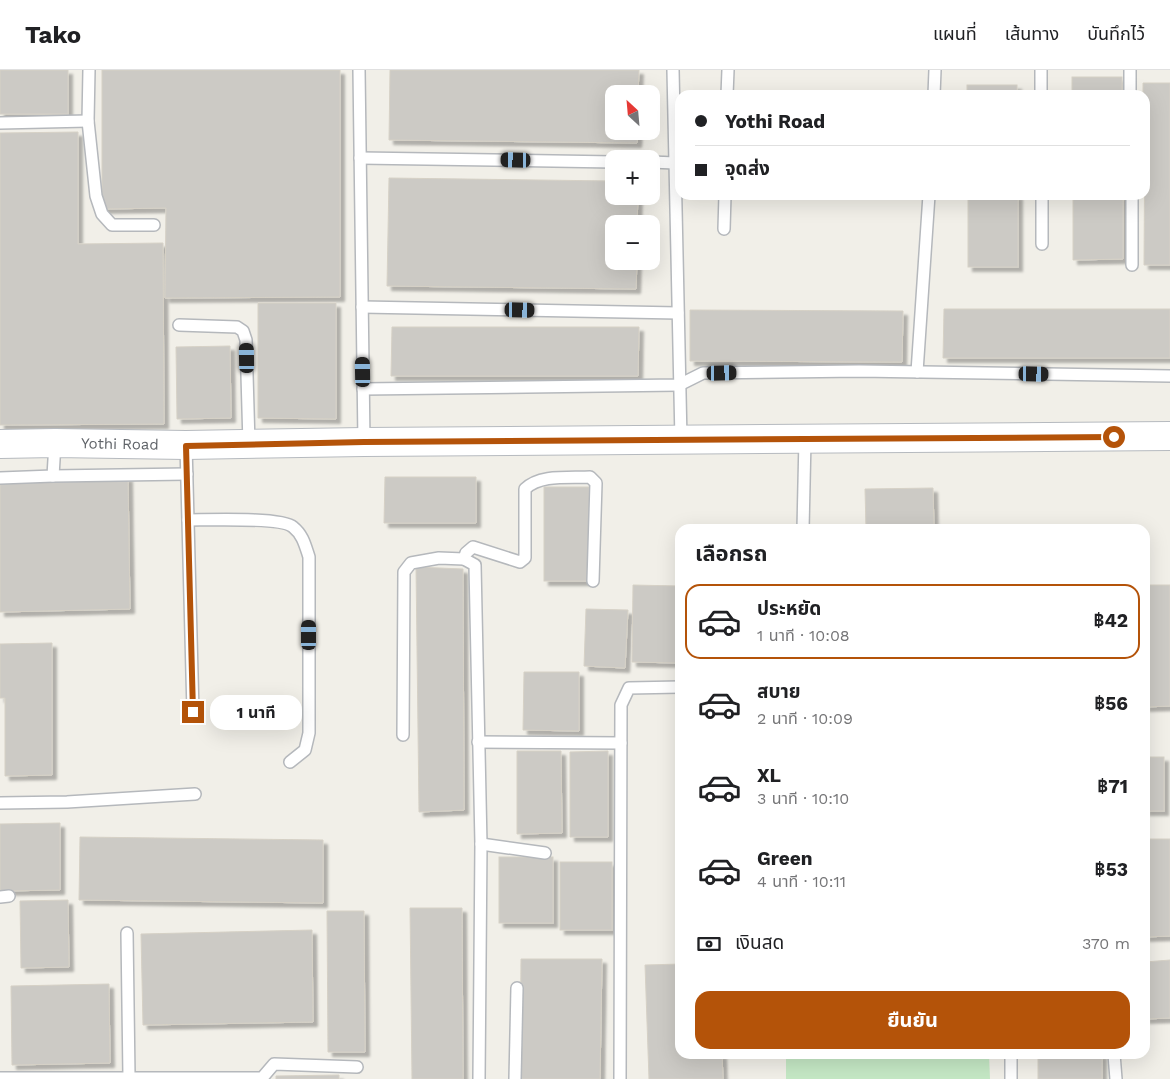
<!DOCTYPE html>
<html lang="th">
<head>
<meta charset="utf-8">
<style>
  :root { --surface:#fff; --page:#f2f2f2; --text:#202124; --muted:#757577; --line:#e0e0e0; --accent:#b45309 }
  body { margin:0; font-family:"Work Sans","Noto Sans Thai",sans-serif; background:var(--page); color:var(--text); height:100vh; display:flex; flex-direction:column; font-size:19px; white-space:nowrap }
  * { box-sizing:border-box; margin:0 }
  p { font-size:16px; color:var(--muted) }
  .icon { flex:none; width:28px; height:28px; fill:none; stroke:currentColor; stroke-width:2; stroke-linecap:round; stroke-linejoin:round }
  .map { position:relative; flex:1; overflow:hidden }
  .sheet { position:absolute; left:675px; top:454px; width:475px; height:535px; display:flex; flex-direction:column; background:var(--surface); border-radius:15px; box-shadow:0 5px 20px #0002 }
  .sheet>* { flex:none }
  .top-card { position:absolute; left:675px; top:20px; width:475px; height:110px; border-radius:15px; box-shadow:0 5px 20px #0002; display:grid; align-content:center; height:110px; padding:0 20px; background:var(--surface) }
  .needle { width:32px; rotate:334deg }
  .fabs { position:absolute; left:605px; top:15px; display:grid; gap:10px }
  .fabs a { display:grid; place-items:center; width:55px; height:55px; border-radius:10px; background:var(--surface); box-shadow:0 5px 20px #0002; font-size:25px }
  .end { position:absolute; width:22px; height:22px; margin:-11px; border:6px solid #b45309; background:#fff; box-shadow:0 0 0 2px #fff }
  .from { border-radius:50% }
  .bubble { position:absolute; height:35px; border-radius:15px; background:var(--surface); box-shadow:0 5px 20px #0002; font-size:16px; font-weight:700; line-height:35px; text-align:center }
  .car { position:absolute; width:15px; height:30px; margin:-15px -8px; border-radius:6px; box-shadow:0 0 4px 1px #0007; background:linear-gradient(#222 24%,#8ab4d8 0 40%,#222 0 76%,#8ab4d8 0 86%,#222 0) }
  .top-card b { display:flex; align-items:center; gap:18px; height:48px; font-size:19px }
  .top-card b+b { border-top:1px solid var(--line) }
  .top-card i { width:12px; height:12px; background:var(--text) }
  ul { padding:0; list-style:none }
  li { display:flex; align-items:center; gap:15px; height:75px; margin:0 10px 8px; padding:0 10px; border:2px solid transparent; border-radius:15px }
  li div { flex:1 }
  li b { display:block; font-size:19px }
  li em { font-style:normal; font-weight:700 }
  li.on { border-color:var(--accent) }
  li>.icon { width:45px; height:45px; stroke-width:1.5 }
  h2 { padding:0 20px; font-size:22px; line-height:60px }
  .pay { display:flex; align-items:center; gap:12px; height:55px; padding:0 20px; font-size:19px }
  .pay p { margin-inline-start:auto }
  .button { display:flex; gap:10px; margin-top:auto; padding:10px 20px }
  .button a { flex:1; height:58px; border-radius:15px; background:var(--accent); color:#fff; font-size:20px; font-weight:700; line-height:58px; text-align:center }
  header { display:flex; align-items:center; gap:30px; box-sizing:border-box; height:70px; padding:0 25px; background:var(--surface); border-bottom:1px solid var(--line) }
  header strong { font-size:24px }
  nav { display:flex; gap:28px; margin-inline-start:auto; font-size:18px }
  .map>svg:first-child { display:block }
  .green { fill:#c5e8c5 }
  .building { fill:#cccac5; stroke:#d6d1c6; filter:url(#shadow) }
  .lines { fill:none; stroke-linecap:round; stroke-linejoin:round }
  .lane-casing { stroke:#b5b8bc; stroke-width:14 }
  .secondary-casing { stroke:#b6babf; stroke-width:30 }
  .lane { stroke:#fff; stroke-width:11 }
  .secondary { stroke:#fff; stroke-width:28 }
  .route { stroke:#b45309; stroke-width:6 }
  .labels { text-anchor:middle; stroke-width:4; stroke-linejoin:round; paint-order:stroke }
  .street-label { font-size:15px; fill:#5f6368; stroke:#fff }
</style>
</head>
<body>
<header>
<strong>Tako</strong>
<nav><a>แผนที่</a><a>เส้นทาง</a><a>บันทึกไว้</a></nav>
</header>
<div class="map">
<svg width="1170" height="1009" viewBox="0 0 1170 1009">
  <defs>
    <filter id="shadow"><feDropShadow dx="4.5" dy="4.5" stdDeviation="1" flood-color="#0004"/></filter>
  </defs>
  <rect width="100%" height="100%" fill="#f1efe8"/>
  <!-- green -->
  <path class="green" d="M786,984H989L990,1009H786Z"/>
  <!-- building -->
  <g class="building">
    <rect x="0" y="0" width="68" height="44"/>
    <path d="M102,0H340V227L165,228L166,138L102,139Z"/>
    <path d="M390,0H639L638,24H614V61H638L637,73L389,70Z"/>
    <rect x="1072" y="7" width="50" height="18"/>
    <path d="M1143,13H1170V195H1144L1145,25H1143Z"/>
    <rect x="967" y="15" width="50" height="10"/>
    <path d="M78,62V174L163,173L164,354L0,355V63Z"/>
    <path d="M389,108L614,111V126H638L637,154H614V191H637L636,219L387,216Z"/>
    <rect x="968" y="125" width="50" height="72"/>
    <path d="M1073,125H1123V189L1073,190Z"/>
    <path d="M258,233H336V349L258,348Z"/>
    <path d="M944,239H1170V288H943Z"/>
    <path d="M690,240L903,241L902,292L690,291Z"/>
    <path d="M392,257H639L638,306H391Z"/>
    <path d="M230,276L231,348L177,349L176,277Z"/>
    <path d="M128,407L130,539L0,542V410Z"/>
    <path d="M385,407H476V453H384Z"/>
    <rect x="544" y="417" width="45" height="94"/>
    <path d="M933,418L934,459H866L865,419Z"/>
    <path d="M416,497L463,499L464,740L419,742Z"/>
    <path d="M633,515L680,516V593L632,592Z"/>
    <path d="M1145,515H1170V636L1145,637Z"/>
    <path d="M586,539L628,540L625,598L584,596Z"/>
    <path d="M52,573V705L5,706V628H0V574Z"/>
    <path d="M524,602H579V661L523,660Z"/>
    <path d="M517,681H561L562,763L517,764Z"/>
    <path d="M608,681V767H570V682Z"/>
    <rect x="1145" y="687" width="19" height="54"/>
    <path d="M60,753V820L0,821V754Z"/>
    <path d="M80,767L323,770V833L79,830Z"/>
    <path d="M1145,769H1170V866L1145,867Z"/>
    <rect x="499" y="787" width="54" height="66"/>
    <rect x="560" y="792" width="52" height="68"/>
    <path d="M68,830L69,897L21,898L20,831Z"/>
    <path d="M410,838H462L463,1009H412Z"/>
    <path d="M327,841H364L365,982H328Z"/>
    <path d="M312,860L313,952L143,955L141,864Z"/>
    <path d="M521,889H602L600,1009H520Z"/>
    <path d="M1170,890V948L1145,949V892Z"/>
    <path d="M680,894V984H722L723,1009H649L645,895Z"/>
    <path d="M109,914L110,993L12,995L11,916Z"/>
    <rect x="1038" y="984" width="64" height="25"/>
    <path d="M339,1005V1009H276V1006Z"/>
  </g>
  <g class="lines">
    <!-- lane casing -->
    <g class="lane-casing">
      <g id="lane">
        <path d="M89,0L88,51L96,126L102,144L112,155H154"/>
        <path d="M359,0L364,372"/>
        <path d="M673,0L681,370"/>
        <path d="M1041,0V25"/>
        <path d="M1130,0V25"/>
        <path d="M727,25L728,0"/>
        <path d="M934,25L935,0"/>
        <path d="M0,53L88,51"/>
        <path d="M360,88L614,92"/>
        <path d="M651,92L675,93"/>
        <path d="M1042,125V174"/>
        <path d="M1132,125V195"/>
        <path d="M724,159L725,125"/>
        <path d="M362,237L678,243"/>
        <path d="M179,255L237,257L243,261L246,270L249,374"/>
        <path d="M917,302L929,125"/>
        <path d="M363,319L679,315L703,303L859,301L1170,306"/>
        <path d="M186,375L193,642"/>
        <path d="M53,406L187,404"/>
        <path d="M0,408L53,406L55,373"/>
        <path d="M188,450C207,450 282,447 293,457C303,465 305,475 309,487V663L305,680L290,692"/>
        <path d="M803,459L805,369"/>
        <path d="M464,489L466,483L473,477L520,492L525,488V419C540,404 569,408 590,407L596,413L593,511"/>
        <path d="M403,665L404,502L411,493L439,488L464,489L475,495L481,774L479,1009"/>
        <path d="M478,672L621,673"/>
        <path d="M0,733L67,732L195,724"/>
        <path d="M481,774L545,783"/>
        <path d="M0,827L9,826"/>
        <path d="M127,863L129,1006"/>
        <path d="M1114,984L1116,1009"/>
        <path d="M0,1008H262L274,994L357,997"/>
        <path d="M515,1009L517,918"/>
        <path d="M620,1009L621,635L629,618L680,617"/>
        <path d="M1011,1009V984"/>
      </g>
    </g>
    <!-- secondary casing -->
    <g class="secondary-casing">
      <path id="secondary" d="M0,374L55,373L186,375L364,372L1170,366"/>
    </g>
    <!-- lane -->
    <use href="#lane" class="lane"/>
    <!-- secondary -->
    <use href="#secondary" class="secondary"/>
  </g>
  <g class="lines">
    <!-- route -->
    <path class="route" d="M193,642L186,376L364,372L1114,367"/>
  </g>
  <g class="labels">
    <!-- street labels -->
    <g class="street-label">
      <text transform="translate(120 374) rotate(1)" y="5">Yothi Road</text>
    </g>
  </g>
</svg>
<div class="fabs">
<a><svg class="needle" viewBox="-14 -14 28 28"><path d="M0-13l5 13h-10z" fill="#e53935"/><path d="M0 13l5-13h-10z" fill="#757577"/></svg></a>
<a>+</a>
<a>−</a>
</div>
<i class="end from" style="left:1114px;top:367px"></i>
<i class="end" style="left:193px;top:642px"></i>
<div class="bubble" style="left:210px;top:625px;width:92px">1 นาที</div>
<i class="car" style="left:516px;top:90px;rotate:271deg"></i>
<i class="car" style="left:520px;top:240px;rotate:91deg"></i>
<i class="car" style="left:247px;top:288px;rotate:359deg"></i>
<i class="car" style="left:363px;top:302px;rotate:359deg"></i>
<i class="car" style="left:722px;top:303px;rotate:89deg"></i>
<i class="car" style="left:1034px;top:304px;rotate:91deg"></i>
<i class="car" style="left:309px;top:565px;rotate:0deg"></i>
<div class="top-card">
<b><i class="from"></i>Yothi Road</b>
<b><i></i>จุดส่ง</b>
</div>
<section class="sheet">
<h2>เลือกรถ</h2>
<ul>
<li class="on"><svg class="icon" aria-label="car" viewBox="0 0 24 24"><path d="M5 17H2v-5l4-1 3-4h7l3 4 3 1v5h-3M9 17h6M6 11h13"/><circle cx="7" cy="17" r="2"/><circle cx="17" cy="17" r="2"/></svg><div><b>ประหยัด</b><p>1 นาที · 10:08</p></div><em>฿42</em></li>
<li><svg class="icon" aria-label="car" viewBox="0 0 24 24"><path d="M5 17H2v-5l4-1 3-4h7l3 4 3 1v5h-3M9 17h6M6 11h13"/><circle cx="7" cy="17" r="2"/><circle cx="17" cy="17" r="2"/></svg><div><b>สบาย</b><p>2 นาที · 10:09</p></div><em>฿56</em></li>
<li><svg class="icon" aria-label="car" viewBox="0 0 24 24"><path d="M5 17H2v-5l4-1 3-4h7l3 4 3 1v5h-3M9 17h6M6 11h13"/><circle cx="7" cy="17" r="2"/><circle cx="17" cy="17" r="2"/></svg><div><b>XL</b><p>3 นาที · 10:10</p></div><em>฿71</em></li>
<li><svg class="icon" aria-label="car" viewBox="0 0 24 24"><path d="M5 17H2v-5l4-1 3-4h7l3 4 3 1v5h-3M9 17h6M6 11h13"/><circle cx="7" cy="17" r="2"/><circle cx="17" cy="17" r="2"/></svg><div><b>Green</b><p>4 นาที · 10:11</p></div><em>฿53</em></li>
</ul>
<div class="pay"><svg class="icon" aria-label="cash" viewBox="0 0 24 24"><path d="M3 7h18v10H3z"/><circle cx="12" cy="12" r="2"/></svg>เงินสด<p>370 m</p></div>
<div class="button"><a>ยืนยัน</a></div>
</section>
</div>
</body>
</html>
